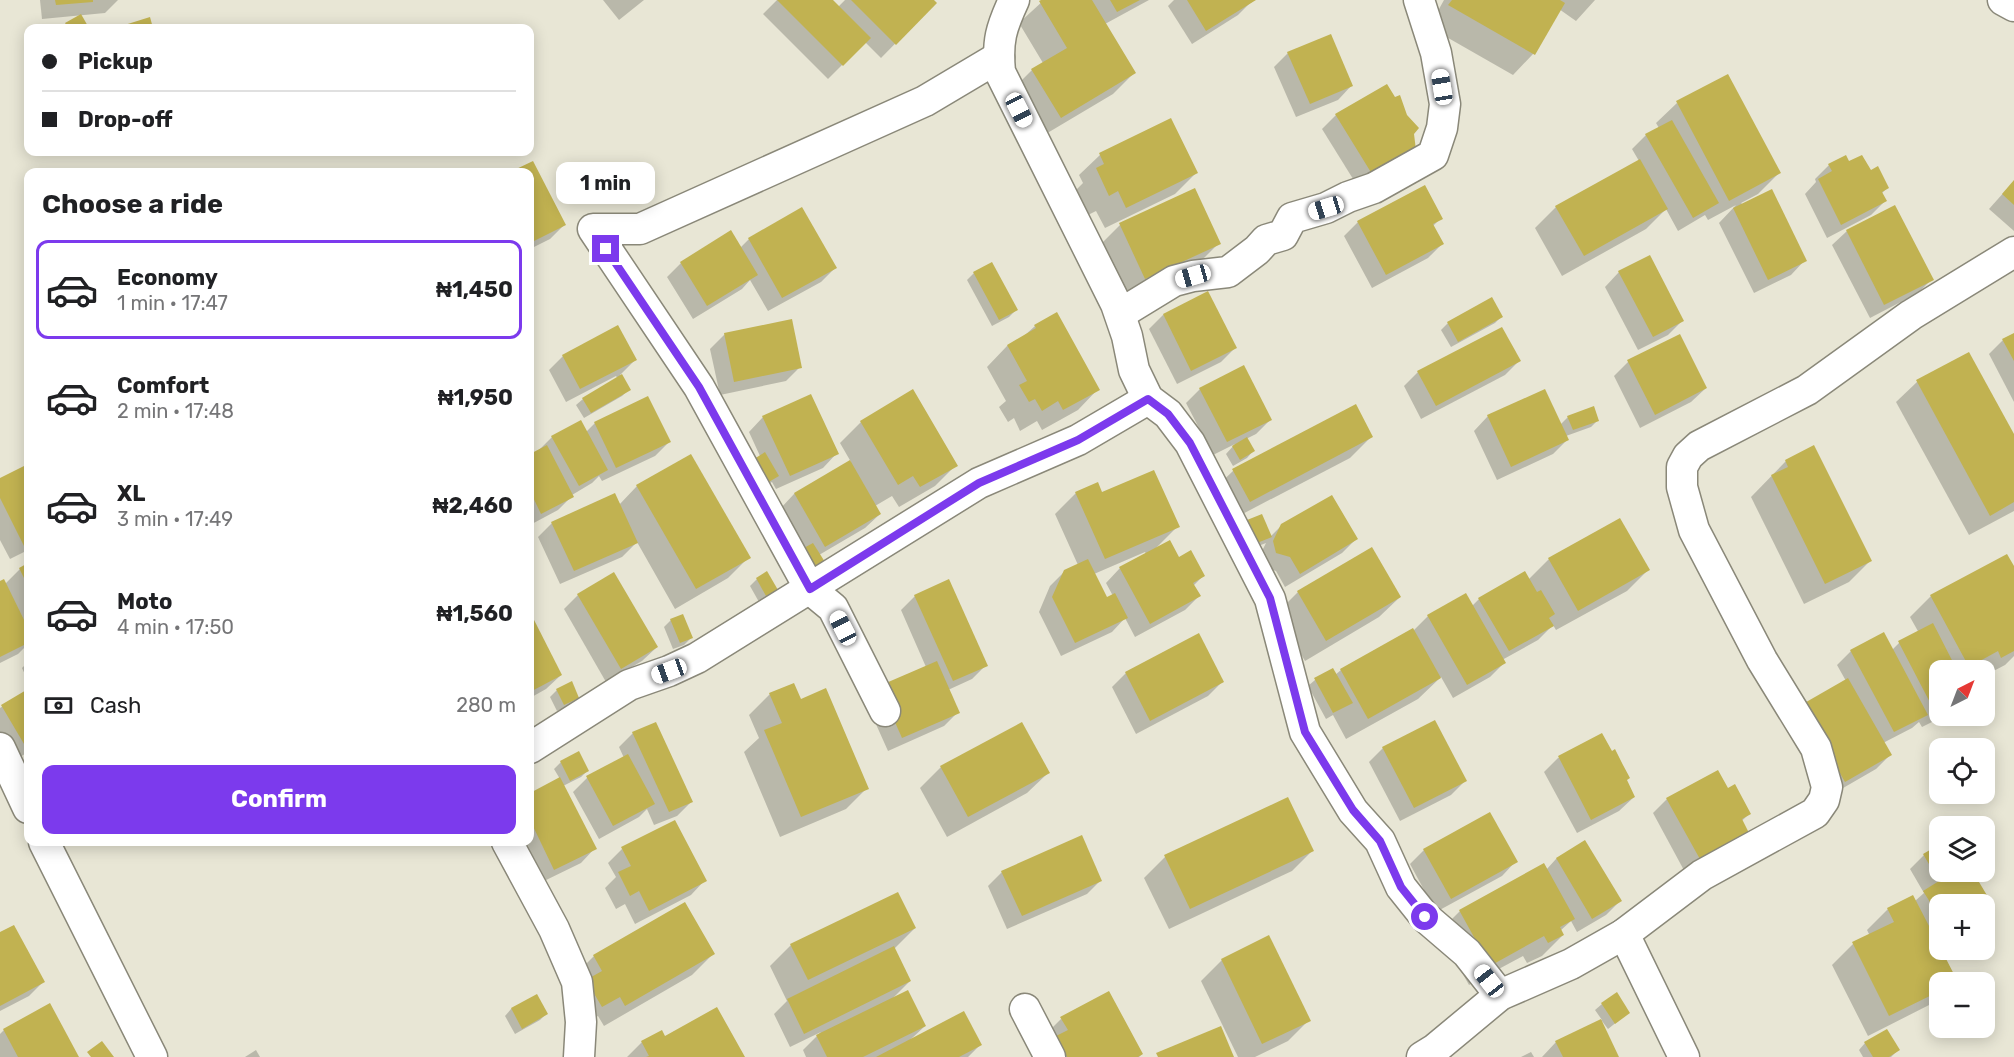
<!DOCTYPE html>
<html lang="en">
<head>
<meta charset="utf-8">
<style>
  :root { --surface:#fff; --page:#f6f6f6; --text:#202124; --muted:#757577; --line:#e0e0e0; --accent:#7c3aed }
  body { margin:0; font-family:Rubik,sans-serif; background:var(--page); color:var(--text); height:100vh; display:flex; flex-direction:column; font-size:22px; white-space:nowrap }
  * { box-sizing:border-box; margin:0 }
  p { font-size:20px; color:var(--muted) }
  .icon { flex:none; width:33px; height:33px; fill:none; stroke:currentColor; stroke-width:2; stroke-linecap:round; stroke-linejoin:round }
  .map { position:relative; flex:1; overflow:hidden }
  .details { position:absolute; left:24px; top:168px; width:510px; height:678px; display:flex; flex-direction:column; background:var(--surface); border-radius:12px; box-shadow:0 3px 15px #0003 }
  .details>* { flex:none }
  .top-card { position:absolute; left:24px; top:24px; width:510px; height:132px; border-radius:12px; box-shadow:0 3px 15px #0003; display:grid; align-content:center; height:132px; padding:0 18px; background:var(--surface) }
  .needle { width:39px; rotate:42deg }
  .buttons { position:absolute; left:1929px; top:660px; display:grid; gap:12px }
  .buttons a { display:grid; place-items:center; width:66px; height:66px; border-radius:12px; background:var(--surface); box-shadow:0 3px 15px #0003; font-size:30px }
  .end { position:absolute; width:27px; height:27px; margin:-14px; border:8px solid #7c3aed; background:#fff; box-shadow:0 0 0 3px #fff }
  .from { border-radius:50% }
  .bubble { position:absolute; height:42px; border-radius:12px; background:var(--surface); box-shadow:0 3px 15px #0003; font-size:20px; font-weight:700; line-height:42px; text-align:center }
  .car { position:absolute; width:18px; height:36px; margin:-18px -9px; border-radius:8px; box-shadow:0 0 4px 2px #0007; background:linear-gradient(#fff 24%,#345 0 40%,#fff 0 76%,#345 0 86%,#fff 0) }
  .top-card b { display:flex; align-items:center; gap:21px; height:57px; font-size:22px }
  .top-card b+b { border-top:2px solid var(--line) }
  .top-card i { width:15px; height:15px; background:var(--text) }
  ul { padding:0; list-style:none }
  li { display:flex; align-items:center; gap:18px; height:99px; margin:0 12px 9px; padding:0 6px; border:3px solid transparent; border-radius:12px }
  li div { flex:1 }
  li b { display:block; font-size:22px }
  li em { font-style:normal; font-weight:700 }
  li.active { border-color:var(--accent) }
  li>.icon { width:54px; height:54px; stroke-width:1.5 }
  h2 { padding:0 18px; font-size:27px; line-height:72px }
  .pay { display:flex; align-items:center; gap:15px; height:66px; padding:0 18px; font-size:22px }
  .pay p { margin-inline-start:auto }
  .button { display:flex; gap:12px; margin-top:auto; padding:12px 18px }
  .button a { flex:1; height:69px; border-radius:12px; background:var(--accent); color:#fff; font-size:24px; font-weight:700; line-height:69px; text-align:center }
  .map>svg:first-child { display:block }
  .shadow { fill:#0003; fill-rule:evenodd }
  .building { fill:#c1b251 }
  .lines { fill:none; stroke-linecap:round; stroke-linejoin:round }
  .street-casing { stroke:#8a8879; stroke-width:33 }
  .street { stroke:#fff; stroke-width:30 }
  .route { stroke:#7c3aed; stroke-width:8 }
</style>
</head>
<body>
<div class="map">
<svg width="2014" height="1057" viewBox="0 0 2014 1057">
  <rect width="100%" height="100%" fill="#e8e6d5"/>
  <!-- shadow -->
  <g class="shadow">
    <path d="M40,0H118L105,13L42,19Z"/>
    <path d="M603,0H644L619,20Z"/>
    <path d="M777,0H831L838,7L845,0H932L935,3L881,58L865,42L828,79L763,14Z"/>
    <path d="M1044,0H1149L1105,24L1134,73L1113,94L1039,138L1011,91L1032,70L1043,63L1019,23Z"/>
    <path d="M1174,0H1251L1252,1L1238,15L1192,44L1168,6Z"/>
    <path d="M1444,0H1595L1576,21L1559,9L1533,54L1513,75L1429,27Z"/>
    <path d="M81,16L88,28H61L66,24Z"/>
    <path d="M1288,53L1352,85L1338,100L1296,117L1274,67Z"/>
    <path d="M1677,103L1779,173L1758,194L1741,203L1805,260L1791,275L1754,293L1719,223L1736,205L1708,220L1705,215L1678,231L1666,209L1646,229L1562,276L1535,228L1556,207L1639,161L1632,149L1646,135L1659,128L1656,123Z"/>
    <path d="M1336,115L1405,116L1417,128L1358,187L1322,129Z"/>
    <path d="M1171,120L1196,173L1175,194L1105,228L1096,211L1088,215L1076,190L1083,183L1079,175L1100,155Z"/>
    <path d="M368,152H377L370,156Z"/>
    <path d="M532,163L564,225L550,239L530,249V172H513Z"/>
    <path d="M1849,163L1870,172L1887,188L1881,194L1885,201L1871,215L1827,238L1805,194L1816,182L1815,179L1829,165Z"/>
    <path d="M2014,181V231L1989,209Z"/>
    <path d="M1895,207L1932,279L1918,293L1870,318L1832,245L1847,231Z"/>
    <path d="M1441,218L1433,226L1442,244L1428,258L1372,288L1344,236L1358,222Z"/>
    <path d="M1120,225L1219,243L1198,264L1124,299L1099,246Z"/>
    <path d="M749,239L835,268L821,282L768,311L750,280L742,289L693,319L667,277L681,263L740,248Z"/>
    <path d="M1619,272L1682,321L1668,335L1638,350L1605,287Z"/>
    <path d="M974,273L1016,310L1009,317L992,326L967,280Z"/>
    <path d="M1208,293L1235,348L1221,362L1177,384L1149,329L1163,315Z"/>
    <path d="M1501,317L1495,323L1451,347L1441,330L1448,323Z"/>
    <path d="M1035,326L1098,389L1078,410L1042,430L1037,421L1020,431L1014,418L1008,422L999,407L1006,401L987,367L1007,346L1024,336Z"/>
    <path d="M725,334L800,367L786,381L720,395L710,349Z"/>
    <path d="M2014,334V402L1989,354L2003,340Z"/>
    <path d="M1679,336L1706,388L1691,402L1640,428L1614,376L1628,362Z"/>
    <path d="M1968,354L2014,437V511L1969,535L1896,402L1917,382Z"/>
    <path d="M563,356L635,360L620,375L629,389L622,396L584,418L576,405L583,399L618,379L616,376L566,402L549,370Z"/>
    <path d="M1519,361L1505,375L1421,419L1404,386L1418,372Z"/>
    <path d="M1200,389L1270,420L1256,434L1246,439L1253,451L1247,458L1233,466L1226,454L1235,444L1213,455L1186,403Z"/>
    <path d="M1488,416L1560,425L1568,417L1598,420L1591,427L1566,436L1567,440L1553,454L1497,480L1474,431Z"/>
    <path d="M763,417L837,453L823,468L776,489L772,482L760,488V456L749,432Z"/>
    <path d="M861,422L956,465L935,486L899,507L892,496L875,506L880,514L865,528L819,555L821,577L780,509L794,494L851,462L840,443Z"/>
    <path d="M595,423L669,442L655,456L602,481L599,476L592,483L572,495V496L558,510L530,525V456L538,451L552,437L586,432Z"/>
    <path d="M1371,437L1350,458L1229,521L1212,491L1233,471Z"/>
    <path d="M1786,461L1870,561L1849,582L1804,604L1751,497Z"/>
    <path d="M28,465V550L10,559L0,540V479Z"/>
    <path d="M637,486L749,557L728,578L675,609L637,542L622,557L560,584L538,537L552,523L619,505Z"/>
    <path d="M1076,493L1101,494L1178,526L1156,548L1179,559L1203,576L1193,586L1199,596L1185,610L1135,637L1125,618L1112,632L1061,656L1039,612L1050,586L1065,571L1078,565L1055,514ZM1145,552L1146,554L1120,568L1106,583L1113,596L1106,599L1094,574Z"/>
    <path d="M1282,525L1356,539L1342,553L1285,587L1276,571L1262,567L1259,557L1266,543L1245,551L1236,530L1270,537Z"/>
    <path d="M1549,559L1648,570L1627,591L1556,630L1553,625L1538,640L1502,660L1504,663L1490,677L1453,698L1441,677L1418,699L1346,739L1333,715L1326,719L1308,686L1315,680L1335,675L1341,670L1413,631L1428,616L1472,606L1479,599L1528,580Z"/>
    <path d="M28,565V648L27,645L18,654L0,663V582L5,584L20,569Z"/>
    <path d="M2014,570V656L2005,665L1984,676V670H1940V716H1944L1922,727L1919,722L1912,728L1883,743L1890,755L1876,769L1831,795L1846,681L1837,665L1851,651L1892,650L1899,643L1919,633L1910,617L1931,596Z"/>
    <path d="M757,579L776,589L759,602L750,586Z"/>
    <path d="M1298,592L1400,597L1379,617L1305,661L1277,613Z"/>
    <path d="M578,595L657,647L642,661L606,682L564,609Z"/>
    <path d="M915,596L986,665L972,679L948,690L958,712L944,726L888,751L866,702L926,667L901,610Z"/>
    <path d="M530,616L561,675L546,689L530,698Z"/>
    <path d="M671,620L691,638L684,645L673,649L664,627Z"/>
    <path d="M28,662V681L22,668Z"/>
    <path d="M1126,673L1222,682L1208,696L1136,734L1112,687Z"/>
    <path d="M28,690V752L12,762L0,741V708Z"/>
    <path d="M557,690L577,698L571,705L557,711L550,697Z"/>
    <path d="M770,694L800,701L867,788L846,809L780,837L744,752L759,738L749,715Z"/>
    <path d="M633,733L691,802L677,816L654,825L647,809L639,817L599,839L573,792L587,778L624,758L619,747Z"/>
    <path d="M1602,735L1634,797L1619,811L1577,833L1544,772L1558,758Z"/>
    <path d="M1383,748L1465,781L1451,795L1400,821L1369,762Z"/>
    <path d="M28,757V770L24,761Z"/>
    <path d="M561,762L588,770L581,777L563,786L595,848L581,863L540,883L519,842H530V795L560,779L554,769Z"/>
    <path d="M941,767L1048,773L1027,793L947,837L920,788Z"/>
    <path d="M1728,790L1749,814L1686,874L1653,813L1667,799Z"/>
    <path d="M1585,842L1620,901L1606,915L1577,932L1571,921L1560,931L1563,935L1542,956L1527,963L1523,956L1469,985L1439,932L1460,911L1546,870L1556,859Z"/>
    <path d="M622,849L705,880L691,895L635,924L625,904L616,909L605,888L616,877L608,863Z"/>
    <path d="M1424,850L1516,861L1502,876L1436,912L1410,864Z"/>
    <path d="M1312,851L1292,871L1169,929L1144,878L1165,857Z"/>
    <path d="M1924,855L1940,872H1971L1987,897L1979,904H1940V930L1932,935L1956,982H1940V998L1935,1002L1868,1036L1832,965L1853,944L1870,936L1867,930L1888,909L1915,901L1924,893L1910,869Z"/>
    <path d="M1002,872L1101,880L1087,894L1007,929L988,886Z"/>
    <path d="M915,928L894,949L910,981L891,1000L925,1026L910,1040L980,1045L968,1057H806L803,1050L821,1032L790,1047L774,1014L787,1001L770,966L791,945Z"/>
    <path d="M0,934L43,982L29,996L0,1011Z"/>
    <path d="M713,954L692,975L604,1026L598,1016L581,1027L573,977L594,956Z"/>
    <path d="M1222,960L1309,1020L1288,1041L1255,1057H1238L1201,981Z"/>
    <path d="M537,996L546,1014L540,1020L515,1034L505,1016L511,1009Z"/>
    <path d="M1602,1004L1628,1013L1608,1029L1602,1021L1601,1022L1618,1057H1542L1556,1042L1602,1020L1595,1010Z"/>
    <path d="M1061,1019L1142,1054L1139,1057H1045L1047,1033Z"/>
    <path d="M4,1030L78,1057H0V1034Z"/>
    <path d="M661,1032L665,1038L742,1057H627L642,1042Z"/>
    <path d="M1865,1043L1898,1050L1891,1057H1863L1859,1050Z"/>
    <path d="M256,1050L260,1057H245Z"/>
    <path d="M1531,1052L1534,1057H1521Z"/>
  </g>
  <!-- building -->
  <g class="building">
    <path d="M55,0H93V2L56,5Z"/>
    <path d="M777,0H833L871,38L843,66Z"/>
    <path d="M851,0H934L937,3L896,45Z"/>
    <path d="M1041,0H1092L1136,73L1061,118L1031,69L1067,48L1039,1Z"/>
    <path d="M1110,0H1140L1117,12Z"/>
    <path d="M1187,0H1256L1206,31Z"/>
    <path d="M1452,0H1560L1565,3L1535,55L1448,5Z"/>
    <path d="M81,14L89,28H68L65,23Z"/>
    <path d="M150,17L153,28H115Z"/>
    <path d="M1331,34L1353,86L1310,104L1287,52Z"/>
    <path d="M1728,74L1781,173L1729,201L1676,101Z"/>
    <path d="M1387,84L1395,97L1400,95L1407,115L1419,128L1414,134L1416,150L1372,174L1335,114Z"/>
    <path d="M1171,118L1198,173L1126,208L1118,191L1109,196L1096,168L1104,164L1099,153Z"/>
    <path d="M1672,120L1719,203L1693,218L1645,134Z"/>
    <path d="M1846,155L1849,161L1862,155L1871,170L1878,166L1889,188L1882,192L1887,201L1841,225L1818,179L1832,171L1828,164Z"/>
    <path d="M1640,159L1668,209L1584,256L1555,206Z"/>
    <path d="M533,161L566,225L530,243V172H510Z"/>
    <path d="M2014,180V205L2002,194Z"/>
    <path d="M1425,185L1443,219L1433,224L1444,244L1386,275L1357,221Z"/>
    <path d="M1195,188L1221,244L1145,279L1119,223Z"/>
    <path d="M1772,189L1807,261L1768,280L1733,208Z"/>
    <path d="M1895,205L1934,280L1884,305L1846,230Z"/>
    <path d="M802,207L837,268L782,298L748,238Z"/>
    <path d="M731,230L758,275L707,306L680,262Z"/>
    <path d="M1650,255L1684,321L1653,337L1618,271Z"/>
    <path d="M992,262L1018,310L999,320L973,272Z"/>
    <path d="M1208,291L1237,348L1191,371L1163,314Z"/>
    <path d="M1492,297L1503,317L1458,342L1447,322Z"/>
    <path d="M1057,312L1100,390L1063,410L1058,401L1042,411L1035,399L1029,402L1019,385L1027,381L1007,345L1036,328L1034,325Z"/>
    <path d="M792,319L802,368L734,382L724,333Z"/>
    <path d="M618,325L637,360L580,389L562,355Z"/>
    <path d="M1502,327L1521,361L1436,406L1417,371Z"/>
    <path d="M2014,333V361L2002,339Z"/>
    <path d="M1680,334L1707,388L1655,415L1627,360Z"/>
    <path d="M1969,352L2014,434V502L1990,516L1916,380Z"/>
    <path d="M1244,365L1272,420L1227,442L1199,388Z"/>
    <path d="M622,374L631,390L591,413L582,398Z"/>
    <path d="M913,389L958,466L920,487L913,476L898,485L860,421Z"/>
    <path d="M1545,389L1569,440L1511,467L1487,415Z"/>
    <path d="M811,394L839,454L790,476L762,416Z"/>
    <path d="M648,396L671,442L616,468L594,422Z"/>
    <path d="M1356,404L1373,437L1250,502L1232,469Z"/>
    <path d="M1594,406L1599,421L1573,430L1567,416Z"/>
    <path d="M581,420L608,470L579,486L551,436Z"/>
    <path d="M1247,437L1255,451L1240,460L1232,446Z"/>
    <path d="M547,445L574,497L541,514L530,491V454Z"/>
    <path d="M1814,445L1872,561L1825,584L1771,475L1788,467L1785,460Z"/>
    <path d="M765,452L779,476L767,483L754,459Z"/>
    <path d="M691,454L751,558L696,589L636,485Z"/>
    <path d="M850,460L881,514L825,547L794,493Z"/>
    <path d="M28,464V544L24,546L0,498V478Z"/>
    <path d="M1154,470L1180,527L1105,559L1075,492L1098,482L1102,492Z"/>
    <path d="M615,493L638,543L574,571L551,522Z"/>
    <path d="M1332,495L1358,539L1300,574L1290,557L1276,553L1273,541L1281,524Z"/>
    <path d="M1262,514L1272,537L1252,545L1242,522Z"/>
    <path d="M1620,518L1650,570L1578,611L1548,558Z"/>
    <path d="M1170,540L1179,557L1191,550L1205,576L1193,583L1201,596L1150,624L1119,567Z"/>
    <path d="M813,543L830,570L819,577L802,549Z"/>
    <path d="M1372,547L1401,597L1326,641L1297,591Z"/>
    <path d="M2007,554L2014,566V651L2001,658L1998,651L1969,667L1930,595Z"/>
    <path d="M1088,559L1107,597L1115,593L1128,618L1075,643L1052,597L1064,570Z"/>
    <path d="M28,563V586L19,568Z"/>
    <path d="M767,571L778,590L766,596L756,578Z"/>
    <path d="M1525,571L1537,592L1541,590L1555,614L1549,618L1554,626L1509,651L1478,598Z"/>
    <path d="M614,572L658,647L621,669L577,594Z"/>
    <path d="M4,579L28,628V643L0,657V581Z"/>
    <path d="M949,579L988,666L953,681L914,595Z"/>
    <path d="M1466,593L1506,663L1467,685L1427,615Z"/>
    <path d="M530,612L562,675L530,692Z"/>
    <path d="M683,614L693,638L680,643L670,619Z"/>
    <path d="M1933,623L1957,670H1940V712L1936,714L1898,641Z"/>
    <path d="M1413,628L1441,678L1368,719L1340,669Z"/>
    <path d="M1884,632L1928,715L1894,732L1850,650Z"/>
    <path d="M1199,633L1224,682L1150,721L1125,672Z"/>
    <path d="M937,661L960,713L902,738L879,686Z"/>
    <path d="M1333,668L1353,703L1333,713L1314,678Z"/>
    <path d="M1848,678L1892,755L1845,782L1801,705Z"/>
    <path d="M572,681L579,698L564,705L556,689Z"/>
    <path d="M794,683L801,699L826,688L869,789L801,817L764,730L782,723L769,693Z"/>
    <path d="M28,689V747L27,749L1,705Z"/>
    <path d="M1435,720L1467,781L1414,808L1382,747Z"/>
    <path d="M656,722L693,802L669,812L632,732Z"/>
    <path d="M1022,722L1050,773L968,817L940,766Z"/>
    <path d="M1602,733L1612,751L1615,749L1623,765L1630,778L1627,780L1635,797L1591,820L1558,756Z"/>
    <path d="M579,751L589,771L570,781L560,761Z"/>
    <path d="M628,754L655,804L613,826L586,776Z"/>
    <path d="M1718,770L1728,788L1735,784L1751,814L1742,819L1750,835L1701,861L1666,798Z"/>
    <path d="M560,777L597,849L554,870L530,820V793Z"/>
    <path d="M1288,797L1314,851L1190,909L1164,855Z"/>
    <path d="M1490,812L1518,862L1451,899L1423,849Z"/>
    <path d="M675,820L707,881L649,911L639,891L630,896L618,872L631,866L621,847Z"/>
    <path d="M1082,835L1102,881L1022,916L1001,871Z"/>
    <path d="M1585,840L1622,901L1592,919L1556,858Z"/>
    <path d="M1940,844V872H1973L1988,897L1976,904H1940V918L1923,891L1939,881L1923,854Z"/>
    <path d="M1544,863L1575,919L1560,927L1564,935L1548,943L1544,936L1490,966L1459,910Z"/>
    <path d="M898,892L916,928L808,980L790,944Z"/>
    <path d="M1913,895L1958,982H1940V991L1889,1016L1852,942L1894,922L1887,908Z"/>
    <path d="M685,902L715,954L625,1006L620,997L602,1007L586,980L602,971L593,955Z"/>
    <path d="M14,925L45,982L0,1006V932Z"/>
    <path d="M1269,935L1311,1021L1262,1044L1221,959Z"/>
    <path d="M894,946L911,981L804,1034L787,999Z"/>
    <path d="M908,990L926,1026L863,1057H827L816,1035Z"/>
    <path d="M1109,991L1143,1054L1138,1057H1067L1056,1036L1068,1030L1060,1017Z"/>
    <path d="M1617,992L1630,1013L1615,1024L1601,1003Z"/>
    <path d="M537,994L548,1014L522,1029L511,1008Z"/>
    <path d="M50,1003L79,1057H18L3,1029Z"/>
    <path d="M717,1007L745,1057H646L649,1056L641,1041L662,1030L665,1036Z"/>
    <path d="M964,1011L982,1045L959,1057H876Z"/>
    <path d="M1601,1019L1619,1057H1563L1555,1041Z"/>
    <path d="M1221,1026L1234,1057H1158L1156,1053Z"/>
    <path d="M1887,1029L1900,1050L1889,1057H1873L1864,1042Z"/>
    <path d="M102,1041L114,1057H91L87,1052Z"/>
  </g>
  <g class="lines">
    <!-- street casing -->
    <g class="street-casing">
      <g id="street">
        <path d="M1014,0C1001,28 997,41 1000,72L1116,304L1127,336L1134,370L1148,399L1168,414L1190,443L1270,599L1305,732L1353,811L1380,841L1401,887L1425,917L1467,953L1500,995"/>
        <path d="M2003,0L2014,6"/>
        <path d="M1120,314L1174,281L1193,276L1228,272L1257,250L1266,240L1283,235L1292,218L1326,208L1348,197L1374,188L1433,155L1442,128L1445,104L1436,53L1419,0"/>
        <path d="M885,711L833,608L810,589L699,387L593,229H640L925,101L999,57"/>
        <path d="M0,748L28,808"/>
        <path d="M530,748L629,685L669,671L697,658L979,483L1078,440L1148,399"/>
        <path d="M44,842L152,1057"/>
        <path d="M507,842L554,929L577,982L581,1022L579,1057"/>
        <path d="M1624,934L1684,1057"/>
        <path d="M1025,1009L1050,1057"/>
        <path d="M1422,1057L1435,1049L1500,995L1571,964L1624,934L1702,875L1815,813L1824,800L1827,787L1816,748L1762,660L1694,530L1682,487V467L1688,456L1699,446L1807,390L1911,315L2014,252"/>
      </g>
    </g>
    <!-- street -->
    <use href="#street" class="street"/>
  </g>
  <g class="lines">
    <!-- route -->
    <path class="route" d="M606,249L699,387L810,589L979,483L1078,440L1148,399L1168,414L1190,443L1270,598L1305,732L1353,810L1380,841L1401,887L1425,917"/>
  </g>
</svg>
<div class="buttons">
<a><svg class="needle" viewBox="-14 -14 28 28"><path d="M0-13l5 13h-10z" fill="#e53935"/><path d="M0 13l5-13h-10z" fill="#757577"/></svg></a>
<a><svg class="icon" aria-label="locate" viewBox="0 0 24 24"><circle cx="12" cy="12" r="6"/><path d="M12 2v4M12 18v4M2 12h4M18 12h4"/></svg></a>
<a><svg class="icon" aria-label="layers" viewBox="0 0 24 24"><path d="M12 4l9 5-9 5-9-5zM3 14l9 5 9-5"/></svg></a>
<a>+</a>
<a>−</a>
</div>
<i class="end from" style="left:1425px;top:917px"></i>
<i class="end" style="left:606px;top:249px"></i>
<div class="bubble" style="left:556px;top:162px;width:99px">1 min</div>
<i class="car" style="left:1442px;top:87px;rotate:351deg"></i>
<i class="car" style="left:1019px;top:110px;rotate:153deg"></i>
<i class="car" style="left:1326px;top:208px;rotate:253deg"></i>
<i class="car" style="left:1193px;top:276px;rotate:254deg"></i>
<i class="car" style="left:843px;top:628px;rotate:333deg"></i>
<i class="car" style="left:669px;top:671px;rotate:250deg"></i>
<i class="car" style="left:1489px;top:981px;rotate:322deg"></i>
<div class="top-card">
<b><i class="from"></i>Pickup</b>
<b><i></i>Drop-off</b>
</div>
<section class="details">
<h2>Choose a ride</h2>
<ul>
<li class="active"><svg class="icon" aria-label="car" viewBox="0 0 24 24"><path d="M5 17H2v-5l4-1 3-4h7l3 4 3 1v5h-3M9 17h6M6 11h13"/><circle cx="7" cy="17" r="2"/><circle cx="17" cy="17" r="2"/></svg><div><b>Economy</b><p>1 min · 17:47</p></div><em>₦1,450</em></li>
<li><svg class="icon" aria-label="car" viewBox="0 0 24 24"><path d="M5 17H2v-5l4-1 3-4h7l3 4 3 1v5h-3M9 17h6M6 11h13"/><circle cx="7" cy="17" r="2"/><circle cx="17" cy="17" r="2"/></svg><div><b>Comfort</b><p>2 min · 17:48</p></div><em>₦1,950</em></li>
<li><svg class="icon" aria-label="car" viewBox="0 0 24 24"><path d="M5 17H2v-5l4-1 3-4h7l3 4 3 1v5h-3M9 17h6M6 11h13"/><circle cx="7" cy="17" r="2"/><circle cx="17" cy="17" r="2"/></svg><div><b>XL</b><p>3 min · 17:49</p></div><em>₦2,460</em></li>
<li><svg class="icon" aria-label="car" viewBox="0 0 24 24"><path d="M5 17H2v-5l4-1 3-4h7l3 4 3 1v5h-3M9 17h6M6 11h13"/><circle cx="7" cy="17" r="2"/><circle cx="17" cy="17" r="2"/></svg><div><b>Moto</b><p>4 min · 17:50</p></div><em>₦1,560</em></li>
</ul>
<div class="pay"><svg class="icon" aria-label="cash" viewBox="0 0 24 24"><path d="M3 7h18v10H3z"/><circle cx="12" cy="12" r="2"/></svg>Cash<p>280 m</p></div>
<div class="button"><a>Confirm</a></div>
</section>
</div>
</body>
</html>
